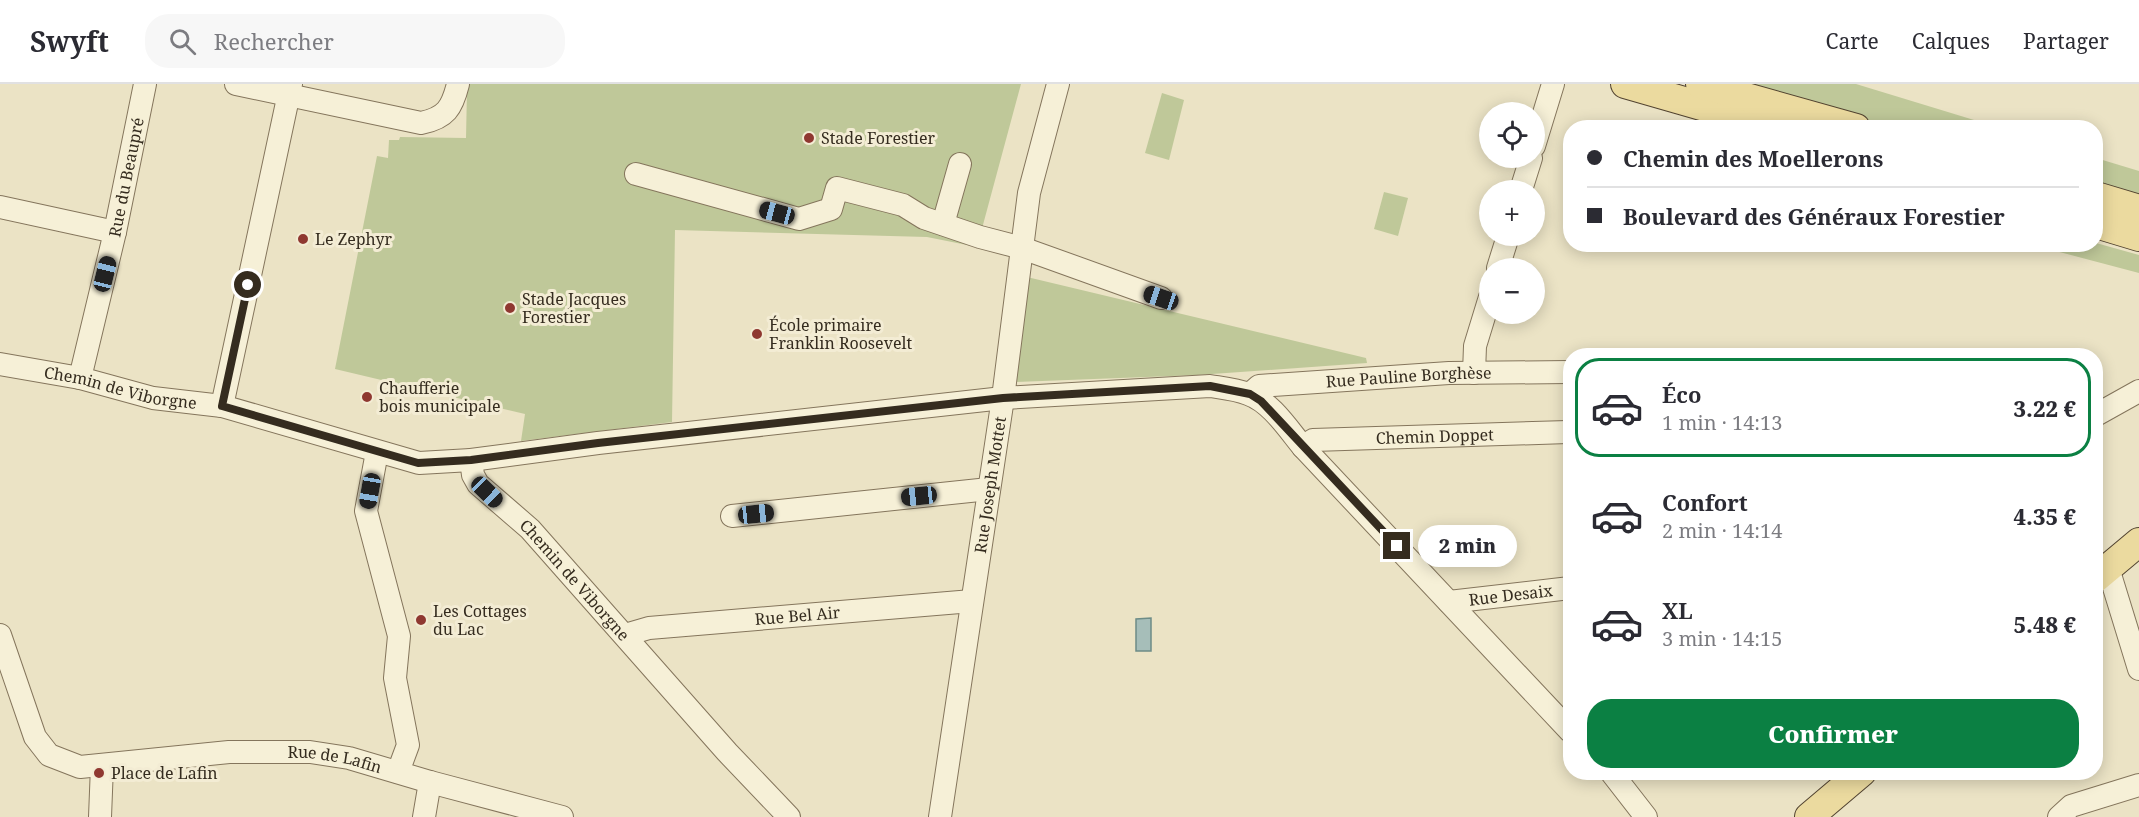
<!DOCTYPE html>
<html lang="fr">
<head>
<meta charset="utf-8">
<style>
  :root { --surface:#fff; --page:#f7f7f7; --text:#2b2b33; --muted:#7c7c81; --line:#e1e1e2; --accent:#0b8043 }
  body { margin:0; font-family:"Noto Serif",serif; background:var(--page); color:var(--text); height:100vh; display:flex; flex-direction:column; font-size:22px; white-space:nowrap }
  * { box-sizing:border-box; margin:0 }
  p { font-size:20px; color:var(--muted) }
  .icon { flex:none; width:33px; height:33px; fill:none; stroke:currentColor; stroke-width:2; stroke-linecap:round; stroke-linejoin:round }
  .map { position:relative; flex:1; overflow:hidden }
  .details { position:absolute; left:1563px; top:264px; width:540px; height:432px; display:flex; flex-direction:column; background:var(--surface); border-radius:24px; box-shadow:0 3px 15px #0003 }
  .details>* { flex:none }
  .banner { position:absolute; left:1563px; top:36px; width:540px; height:132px; border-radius:24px; box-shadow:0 3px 15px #0003; display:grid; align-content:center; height:132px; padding:0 24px; background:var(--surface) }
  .tools { position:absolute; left:1479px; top:18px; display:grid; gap:12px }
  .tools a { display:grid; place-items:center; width:66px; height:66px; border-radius:50%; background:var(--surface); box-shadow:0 3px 15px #0003; font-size:30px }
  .end { position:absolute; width:27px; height:27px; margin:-14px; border:8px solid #352c1f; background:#fff; box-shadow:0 0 0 3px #fff }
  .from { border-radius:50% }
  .bubble { position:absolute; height:42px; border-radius:21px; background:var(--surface); box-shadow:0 3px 15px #0003; font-size:20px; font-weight:800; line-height:42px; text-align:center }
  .car { position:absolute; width:18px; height:36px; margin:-18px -9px; border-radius:8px; box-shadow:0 0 4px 2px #0007; background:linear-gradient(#222 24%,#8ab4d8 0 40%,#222 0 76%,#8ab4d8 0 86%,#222 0) }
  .banner b { display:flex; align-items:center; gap:21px; height:57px; font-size:22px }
  .banner b+b { border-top:2px solid var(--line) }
  .banner i { width:15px; height:15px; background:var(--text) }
  ul { padding:10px 0 0; list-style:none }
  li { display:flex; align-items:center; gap:18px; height:99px; margin:0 12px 9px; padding:0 12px; border:3px solid transparent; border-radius:24px }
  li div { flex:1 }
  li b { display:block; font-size:22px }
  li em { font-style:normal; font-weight:800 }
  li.active { border-color:var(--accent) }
  li>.icon { width:54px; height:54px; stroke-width:1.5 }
  .action { display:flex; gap:12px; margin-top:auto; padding:12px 24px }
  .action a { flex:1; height:69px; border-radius:24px; background:var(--accent); color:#fff; font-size:24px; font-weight:800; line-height:69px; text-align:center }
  header { display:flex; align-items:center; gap:36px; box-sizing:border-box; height:84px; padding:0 30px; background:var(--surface); border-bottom:2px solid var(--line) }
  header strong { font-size:28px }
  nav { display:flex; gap:33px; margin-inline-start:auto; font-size:21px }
  .search { width:420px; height:54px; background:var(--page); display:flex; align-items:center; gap:15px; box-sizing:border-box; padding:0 21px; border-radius:24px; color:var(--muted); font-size:22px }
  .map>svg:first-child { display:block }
  .green { fill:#bfc899 }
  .water { fill:#a6beb9; stroke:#6d8c87; stroke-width:1.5 }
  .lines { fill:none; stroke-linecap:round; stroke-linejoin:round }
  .minor-casing { stroke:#84755c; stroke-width:24 }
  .major-casing { stroke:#524330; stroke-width:30 }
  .minor { stroke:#f6f0d7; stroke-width:22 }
  .major { stroke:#ebda9f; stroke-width:28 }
  .route { stroke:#352c1f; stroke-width:8 }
  .poi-dot { fill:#8f3830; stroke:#f3ecd4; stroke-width:2 }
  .labels { text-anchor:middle; stroke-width:6; stroke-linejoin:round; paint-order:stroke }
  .poi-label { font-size:16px; fill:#352c1f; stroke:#f3ecd4; text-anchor:start }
  .street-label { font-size:16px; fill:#352c1f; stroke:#f3ecd4 }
</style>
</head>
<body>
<header>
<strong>Swyft</strong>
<div class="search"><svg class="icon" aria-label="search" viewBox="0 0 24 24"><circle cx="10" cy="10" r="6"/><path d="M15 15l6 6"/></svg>Rechercher</div>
<nav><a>Carte</a><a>Calques</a><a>Partager</a></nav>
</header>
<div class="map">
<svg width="2139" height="733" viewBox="0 0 2139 733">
  <rect width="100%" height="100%" fill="#ebe3c5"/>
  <!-- green -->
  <g class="green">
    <path d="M469,0H1021L977,163L927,153L675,146L672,338L521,357L525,330L335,285L377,72L388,74L389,56H399L400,53L466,54L467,6Z"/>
    <path d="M1736,0H1856L1997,43H1886Z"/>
    <path d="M1162,9L1184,16L1169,76L1145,69Z"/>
    <path d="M2096,74L2139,87V117L2096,104Z"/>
    <path d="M1384,108L1408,114L1398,152L1374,145Z"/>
    <path d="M2096,159L2139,171V189L2033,161L2096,160Z"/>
    <path d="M1027,193L1366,274L1367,279L1198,291L1015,298Z"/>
  </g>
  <!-- water -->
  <path class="water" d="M1151,534V567H1136V535Z"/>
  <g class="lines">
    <!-- minor casing -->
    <g class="minor-casing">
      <g id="minor">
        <path d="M236,0L421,39C446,34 452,24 458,0"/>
        <path d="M1534,62L1553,0"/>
        <path d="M636,90L799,135L831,125L837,104L903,121L924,134L980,153L1022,164L1161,214"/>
        <path d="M1521,106L1531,74"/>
        <path d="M0,123L115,148"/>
        <path d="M943,140L960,80"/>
        <path d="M1498,184L1508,152"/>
        <path id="s1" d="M0,280L80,294L153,314L222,322L419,379L471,376L598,359L1003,314L1210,302C1223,304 1236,305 1248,310C1271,318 1288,345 1303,363L1570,647"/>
        <path d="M1474,289L1475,262L1490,213"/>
        <path id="s2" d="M80,294L115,148L145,0"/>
        <path id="s3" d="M1250,310L1259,302L1449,289L1570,288"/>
        <path d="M222,322L291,0"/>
        <path d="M2096,331L2139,307"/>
        <path id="s4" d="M1303,363L1313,356L1568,348"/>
        <path d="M377,368L366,427L399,552L395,594L408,661L398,688"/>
        <path id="s5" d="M471,376L473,391L478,400L530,445L727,668L789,733"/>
        <path d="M732,432L989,405"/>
        <path d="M2108,484L2139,585"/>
        <path id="s6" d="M1449,518L1570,504"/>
        <path id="s7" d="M0,551L35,653L49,671L80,683L229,668H310L349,674L430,698L562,733"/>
        <path id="s8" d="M625,551L649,544L972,517"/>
        <path d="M1611,688L1646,733"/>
        <path d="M100,733L102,682"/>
        <path d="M424,733L430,698"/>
        <path id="s9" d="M940,733L1003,314L1029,109L1058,0"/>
        <path d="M2059,733L2071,722L2139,701"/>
      </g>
    </g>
    <!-- major casing -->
    <g class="major-casing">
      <g id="major">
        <path d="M1625,0L1778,44"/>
        <path d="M1700,0L1856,44"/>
        <path d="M2096,112L2139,125"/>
        <path d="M2096,140L2139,153"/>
        <path d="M2096,494L2139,458"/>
        <path d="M1809,733L1862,688"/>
      </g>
    </g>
    <!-- minor -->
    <use href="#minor" class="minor"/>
    <!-- major -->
    <use href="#major" class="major"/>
  </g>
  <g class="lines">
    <!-- route -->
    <path class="route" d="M248,201L222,322L418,379L471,376L598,359L1003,314L1210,302L1250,310L1261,317L1397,462"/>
  </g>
  <!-- markers -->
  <g class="poi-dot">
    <circle cx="809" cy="54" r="6"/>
    <circle cx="303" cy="155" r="6"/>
    <circle cx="510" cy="224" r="6"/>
    <circle cx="757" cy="250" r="6"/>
    <circle cx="367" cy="313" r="6"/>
    <circle cx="421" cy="536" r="6"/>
    <circle cx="99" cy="689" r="6"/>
  </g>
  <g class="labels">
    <!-- poi labels -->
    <g class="poi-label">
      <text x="821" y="60">Stade Forestier</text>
      <text x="315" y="161">Le Zephyr</text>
      <text x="522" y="221">Stade Jacques<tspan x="522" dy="18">Forestier</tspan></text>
      <text x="769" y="247">École primaire<tspan x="769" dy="18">Franklin Roosevelt</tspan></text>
      <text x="379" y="310">Chaufferie<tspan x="379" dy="18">bois municipale</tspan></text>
      <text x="433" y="533">Les Cottages<tspan x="433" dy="18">du Lac</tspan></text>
      <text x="111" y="695">Place de Lafin</text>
    </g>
    <!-- street labels -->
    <g class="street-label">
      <text dy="6" stroke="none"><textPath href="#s2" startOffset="206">Rue du Beaupré</textPath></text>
      <text dy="6" stroke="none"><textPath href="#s3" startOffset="162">Rue Pauline Borghèse</textPath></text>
      <text dy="6" stroke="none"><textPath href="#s1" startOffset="123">Chemin de Viborgne</textPath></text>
      <text dy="6" stroke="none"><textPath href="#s4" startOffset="134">Chemin Doppet</textPath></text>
      <text dy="6" stroke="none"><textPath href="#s9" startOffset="336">Rue Joseph Mottet</textPath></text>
      <text dy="6" stroke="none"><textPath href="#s5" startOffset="162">Chemin de Viborgne</textPath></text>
      <text dy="6" stroke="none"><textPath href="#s6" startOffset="62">Rue Desaix</textPath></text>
      <text dy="6" stroke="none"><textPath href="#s8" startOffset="174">Rue Bel Air</textPath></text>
      <text dy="6" stroke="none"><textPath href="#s7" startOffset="420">Rue de Lafin</textPath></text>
    </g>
  </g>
</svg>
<div class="tools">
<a><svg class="icon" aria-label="locate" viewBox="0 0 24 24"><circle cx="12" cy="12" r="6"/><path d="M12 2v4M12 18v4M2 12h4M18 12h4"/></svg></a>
<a>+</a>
<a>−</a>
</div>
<i class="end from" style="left:248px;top:201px"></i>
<i class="end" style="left:1397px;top:462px"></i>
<div class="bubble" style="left:1418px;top:441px;width:99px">2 min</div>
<i class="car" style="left:777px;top:129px;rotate:285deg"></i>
<i class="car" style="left:105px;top:190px;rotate:14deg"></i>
<i class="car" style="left:1161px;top:214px;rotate:289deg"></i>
<i class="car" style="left:370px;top:407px;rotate:190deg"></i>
<i class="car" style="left:487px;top:408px;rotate:134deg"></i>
<i class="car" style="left:919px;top:412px;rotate:264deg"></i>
<i class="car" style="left:756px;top:430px;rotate:84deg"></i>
<div class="banner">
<b><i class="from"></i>Chemin des Moellerons</b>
<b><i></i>Boulevard des Généraux Forestier</b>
</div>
<section class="details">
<ul>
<li class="active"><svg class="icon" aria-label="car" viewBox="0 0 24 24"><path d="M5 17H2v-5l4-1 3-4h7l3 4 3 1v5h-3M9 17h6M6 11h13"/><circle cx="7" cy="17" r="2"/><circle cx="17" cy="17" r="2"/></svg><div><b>Éco</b><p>1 min · 14:13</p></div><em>3.22 €</em></li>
<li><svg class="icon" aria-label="car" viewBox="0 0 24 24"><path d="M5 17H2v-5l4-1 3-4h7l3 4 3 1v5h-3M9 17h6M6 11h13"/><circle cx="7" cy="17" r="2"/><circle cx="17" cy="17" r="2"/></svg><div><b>Confort</b><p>2 min · 14:14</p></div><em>4.35 €</em></li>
<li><svg class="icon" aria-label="car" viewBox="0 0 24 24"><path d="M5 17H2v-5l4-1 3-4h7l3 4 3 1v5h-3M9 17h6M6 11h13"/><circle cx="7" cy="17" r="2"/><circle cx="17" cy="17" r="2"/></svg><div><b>XL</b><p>3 min · 14:15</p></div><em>5.48 €</em></li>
</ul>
<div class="action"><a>Confirmer</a></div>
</section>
</div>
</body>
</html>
